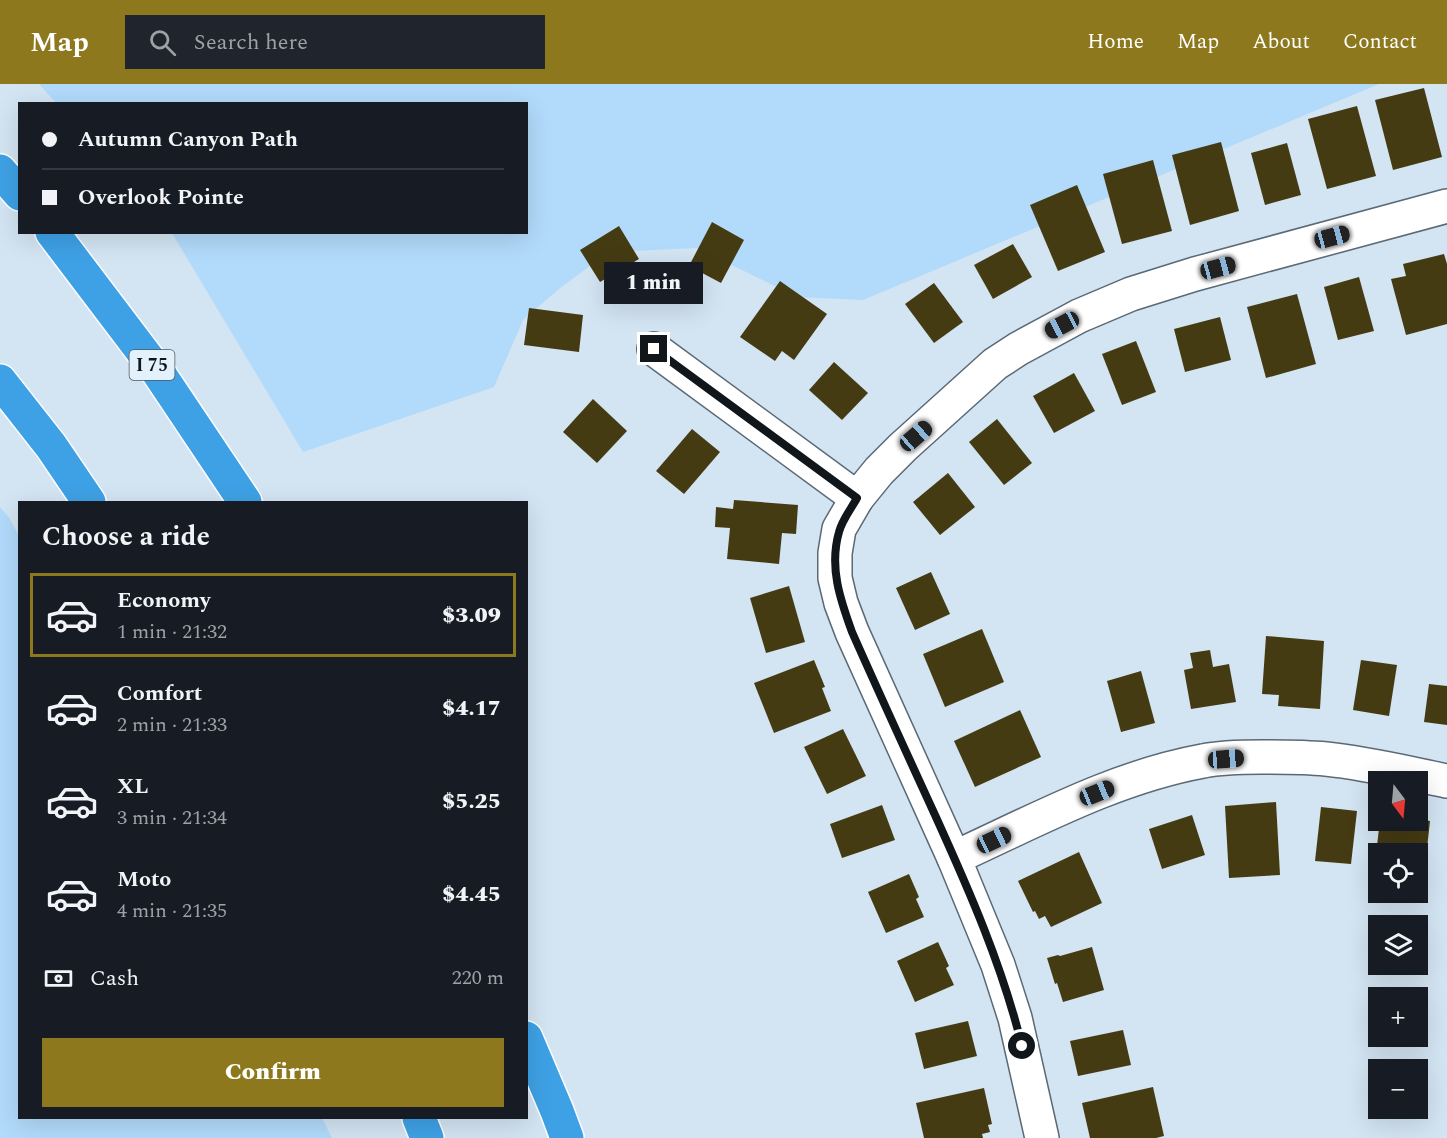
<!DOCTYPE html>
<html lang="en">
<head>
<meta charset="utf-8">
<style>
  :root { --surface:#171b24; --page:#20242c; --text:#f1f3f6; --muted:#9ea1a6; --line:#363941; --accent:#8d781d }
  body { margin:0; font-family:Spectral,serif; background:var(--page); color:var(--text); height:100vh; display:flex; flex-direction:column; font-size:22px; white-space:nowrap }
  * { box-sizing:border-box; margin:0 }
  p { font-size:20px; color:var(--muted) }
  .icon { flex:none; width:33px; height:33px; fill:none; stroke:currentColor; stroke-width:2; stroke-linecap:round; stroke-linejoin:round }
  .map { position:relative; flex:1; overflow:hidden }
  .sheet { position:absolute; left:18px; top:417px; width:510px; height:618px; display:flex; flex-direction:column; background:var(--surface); border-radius:0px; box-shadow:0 6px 24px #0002 }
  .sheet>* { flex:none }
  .banner { position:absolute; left:18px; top:18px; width:510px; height:132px; border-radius:0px; box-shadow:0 6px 24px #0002; display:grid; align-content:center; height:132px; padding:0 24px; background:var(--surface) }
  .needle { width:39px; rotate:164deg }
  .fabs { position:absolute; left:1368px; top:687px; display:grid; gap:12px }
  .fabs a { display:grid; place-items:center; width:60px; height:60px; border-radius:0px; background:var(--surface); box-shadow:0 6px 24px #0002; font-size:30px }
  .end { position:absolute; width:27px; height:27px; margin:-14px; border:8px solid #10161a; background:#fff; box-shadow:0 0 0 3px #fff }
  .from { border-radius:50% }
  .bubble { position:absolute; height:42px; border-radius:0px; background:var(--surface); box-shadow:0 6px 24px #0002; font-size:20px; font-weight:800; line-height:42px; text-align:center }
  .car { position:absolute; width:18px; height:36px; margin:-18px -9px; border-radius:8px; box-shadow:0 0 4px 2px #0007; background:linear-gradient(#222 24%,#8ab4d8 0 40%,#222 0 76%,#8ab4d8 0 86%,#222 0) }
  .banner b { display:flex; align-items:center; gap:21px; height:57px; font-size:22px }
  .banner b+b { border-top:2px solid var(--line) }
  .banner i { width:15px; height:15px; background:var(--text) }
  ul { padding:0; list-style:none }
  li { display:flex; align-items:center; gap:18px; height:84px; margin:0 12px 9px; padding:0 12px; border:3px solid transparent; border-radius:0px }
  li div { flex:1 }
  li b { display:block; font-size:22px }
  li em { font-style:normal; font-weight:800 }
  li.current { border-color:var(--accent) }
  li>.icon { width:54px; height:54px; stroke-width:1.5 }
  h2 { padding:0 24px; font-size:27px; line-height:72px }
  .pay { display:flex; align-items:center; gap:15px; height:66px; padding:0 24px; font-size:22px }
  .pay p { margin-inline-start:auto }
  .primary-button { display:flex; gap:12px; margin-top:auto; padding:12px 24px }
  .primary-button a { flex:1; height:69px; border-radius:0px; background:var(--accent); color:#fff; font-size:24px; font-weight:800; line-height:69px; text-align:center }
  header { display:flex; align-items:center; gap:36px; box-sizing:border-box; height:84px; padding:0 30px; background:var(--accent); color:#fff }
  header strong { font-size:28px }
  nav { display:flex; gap:33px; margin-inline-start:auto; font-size:21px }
  .search { width:420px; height:54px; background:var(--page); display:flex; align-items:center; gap:15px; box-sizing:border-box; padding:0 21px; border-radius:0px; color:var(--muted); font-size:22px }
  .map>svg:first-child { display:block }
  .green { fill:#b2dafa }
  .building { fill:#453b13 }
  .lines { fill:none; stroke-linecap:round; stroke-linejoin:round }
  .minor-casing { stroke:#5a6975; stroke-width:36 }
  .highway-casing { stroke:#fff; stroke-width:36 }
  .minor { stroke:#fff; stroke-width:33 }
  .highway { stroke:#3ea1e5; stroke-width:33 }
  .route { stroke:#10161a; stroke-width:8 }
  .labels { text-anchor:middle; stroke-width:6; stroke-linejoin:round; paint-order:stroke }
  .shield { fill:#e3f1fc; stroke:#4f585e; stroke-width:1.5 }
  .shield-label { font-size:18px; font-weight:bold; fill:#10161a }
</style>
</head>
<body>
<header>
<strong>Map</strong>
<div class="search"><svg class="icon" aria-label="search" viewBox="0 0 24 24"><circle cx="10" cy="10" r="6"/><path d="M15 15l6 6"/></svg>Search here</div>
<nav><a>Home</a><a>Map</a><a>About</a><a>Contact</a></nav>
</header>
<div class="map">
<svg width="1447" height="1054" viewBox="0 0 1447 1054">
  <rect width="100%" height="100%" fill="#d3e4f2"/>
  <!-- green -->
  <g class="green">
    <path d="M39,0H1379L863,216L797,213L697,164L609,168L560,204L523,236L494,303L303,368L172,149L526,148V20H57Z"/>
    <path d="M0,423L10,435L20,454V1034H322L332,1054H0Z"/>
  </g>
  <!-- building -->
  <g class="building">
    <path d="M1424,4L1442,73L1393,86L1375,16Z"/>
    <path d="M1357,22L1376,92L1327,105L1308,35Z"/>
    <path d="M1221,58L1239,127L1190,141L1172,71Z"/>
    <path d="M1287,59L1301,111L1265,121L1251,69Z"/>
    <path d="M1153,76L1172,147L1122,160L1103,90Z"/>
    <path d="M1077,101L1105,168L1058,187L1030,121Z"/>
    <path d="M712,138L744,156L721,199L689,182Z"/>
    <path d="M619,142L639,175L600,198L580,166Z"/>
    <path d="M1013,160L1032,193L993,215L974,181Z"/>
    <path d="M1444,170L1447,180V240L1406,251L1391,195L1406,192L1403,180Z"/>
    <path d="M1359,193L1374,247L1338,256L1324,203Z"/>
    <path d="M780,197L827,230L794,276L782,267L775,277L740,253Z"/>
    <path d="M934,199L963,238L934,259L905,220Z"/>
    <path d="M1297,210L1316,280L1266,294L1247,223Z"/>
    <path d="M529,224L583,231L579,268L524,261Z"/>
    <path d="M1220,233L1231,276L1185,288L1174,245Z"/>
    <path d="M1136,257L1156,308L1122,321L1102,270Z"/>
    <path d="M834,278L868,309L842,336L809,306Z"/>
    <path d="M1074,289L1095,327L1054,349L1033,312Z"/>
    <path d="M593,315L627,347L597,379L563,348Z"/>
    <path d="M997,335L1032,379L1004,401L969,358Z"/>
    <path d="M692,345L720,368L684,410L656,387Z"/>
    <path d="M948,389L975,423L940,451L913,418Z"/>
    <path d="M734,416L798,421L796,450L782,449L779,480L727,475L730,444L715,443L716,423L733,425Z"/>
    <path d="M931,488L950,530L915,546L896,504Z"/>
    <path d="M789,502L805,558L766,569L750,514Z"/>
    <path d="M982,545L1004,598L945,623L923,570Z"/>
    <path d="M1266,552L1324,557L1320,625L1278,622L1279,611L1262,610Z"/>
    <path d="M1210,566L1213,583L1229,580L1236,618L1191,625L1184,586L1193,584L1190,569Z"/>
    <path d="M814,576L825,603L822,604L831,627L774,649L754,599Z"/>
    <path d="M1361,576L1397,581L1389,632L1353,626Z"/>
    <path d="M1141,587L1155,639L1121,648L1107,597Z"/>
    <path d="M1429,600L1447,602V641L1424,638Z"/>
    <path d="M1020,626L1041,673L975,703L954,657Z"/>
    <path d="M843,645L866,692L827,710L804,663Z"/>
    <path d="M1276,718L1280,791L1229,794L1225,722Z"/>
    <path d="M882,721L895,756L842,774L830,740Z"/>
    <path d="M1321,723L1357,727L1351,780L1315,777Z"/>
    <path d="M1192,731L1205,771L1162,785L1149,745Z"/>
    <path d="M1418,735L1430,737L1422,810L1418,809V770H1378V805L1372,804L1380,736H1418Z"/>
    <path d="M1079,768L1102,819L1051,843L1045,832L1039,835L1035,827L1033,828L1018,797Z"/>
    <path d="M909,790L919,813L916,815L924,833L886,849L868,808Z"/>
    <path d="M938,858L949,882L946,884L954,901L915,918L897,877Z"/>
    <path d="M1092,863L1104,906L1063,918L1057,899L1055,900L1047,874L1058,871L1060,872Z"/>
    <path d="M968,937L977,972L924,985L915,949Z"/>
    <path d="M1123,946L1131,981L1078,992L1070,957Z"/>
    <path d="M1153,1003L1164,1052L1156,1054H1090L1082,1019Z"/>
    <path d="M984,1004L992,1040L988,1041L990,1048L982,1050L983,1054H924L916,1019Z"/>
  </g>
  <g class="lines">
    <!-- minor casing -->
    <g class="minor-casing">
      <g id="minor">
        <path d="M654,265L857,414"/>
        <path d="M954,774C1035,737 1115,693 1203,677C1222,673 1243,673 1262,673C1284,673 1305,673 1326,675C1366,679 1407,689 1447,697"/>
        <path d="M1042,1054L1015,934L998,881L954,774L852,548L841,519L835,494V469L839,445L857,414L879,387L903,363L995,280L1018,265L1079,232L1131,210L1195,190L1447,122"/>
      </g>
    </g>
    <!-- highway casing -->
    <g class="highway-casing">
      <g id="highway">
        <path d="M0,87L20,110"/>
        <path d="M52,148L158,288L245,418"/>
        <path d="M0,297L51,362L89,418"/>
        <path d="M526,954L557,1027L567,1054"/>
        <path d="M419,1034L427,1054"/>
      </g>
    </g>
    <!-- minor -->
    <use href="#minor" class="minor"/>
    <!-- highway -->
    <use href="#highway" class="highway"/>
  </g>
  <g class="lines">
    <!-- route -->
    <path class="route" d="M654,265L857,414C851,425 842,436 839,448C829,483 840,515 852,548C879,609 907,670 935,731C969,806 1002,881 1022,962"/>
  </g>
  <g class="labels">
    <!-- shield labels -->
    <rect class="shield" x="129.5" y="266" width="45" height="30" rx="4.5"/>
    <g class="shield-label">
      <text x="152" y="287">I 75</text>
    </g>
  </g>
</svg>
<div class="fabs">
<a><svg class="needle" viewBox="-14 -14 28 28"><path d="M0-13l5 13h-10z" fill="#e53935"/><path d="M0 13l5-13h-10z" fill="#9ea1a6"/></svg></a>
<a><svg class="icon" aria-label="locate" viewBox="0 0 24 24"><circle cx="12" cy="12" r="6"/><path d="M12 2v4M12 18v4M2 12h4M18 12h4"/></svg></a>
<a><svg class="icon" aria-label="layers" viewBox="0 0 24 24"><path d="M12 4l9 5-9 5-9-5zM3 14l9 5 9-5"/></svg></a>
<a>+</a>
<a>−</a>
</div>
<i class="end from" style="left:1022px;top:962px"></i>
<i class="end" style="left:654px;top:265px"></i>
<div class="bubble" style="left:604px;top:178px;width:99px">1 min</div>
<i class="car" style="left:1332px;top:153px;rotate:75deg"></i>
<i class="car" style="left:1218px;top:184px;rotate:75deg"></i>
<i class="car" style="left:1062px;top:241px;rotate:242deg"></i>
<i class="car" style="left:916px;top:352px;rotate:49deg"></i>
<i class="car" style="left:1226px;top:675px;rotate:86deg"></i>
<i class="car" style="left:1097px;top:709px;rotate:68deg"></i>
<i class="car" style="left:994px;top:756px;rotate:65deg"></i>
<div class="banner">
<b><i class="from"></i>Autumn Canyon Path</b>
<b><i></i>Overlook Pointe</b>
</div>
<section class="sheet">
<h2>Choose a ride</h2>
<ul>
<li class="current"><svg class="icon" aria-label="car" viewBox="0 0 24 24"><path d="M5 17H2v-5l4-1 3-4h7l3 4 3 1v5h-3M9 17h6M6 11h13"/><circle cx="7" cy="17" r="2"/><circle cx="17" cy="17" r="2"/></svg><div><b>Economy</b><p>1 min · 21:32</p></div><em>$3.09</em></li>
<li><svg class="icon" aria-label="car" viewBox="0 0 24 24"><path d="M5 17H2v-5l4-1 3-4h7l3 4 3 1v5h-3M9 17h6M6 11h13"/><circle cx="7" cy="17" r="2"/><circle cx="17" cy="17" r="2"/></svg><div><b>Comfort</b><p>2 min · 21:33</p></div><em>$4.17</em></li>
<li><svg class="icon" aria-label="car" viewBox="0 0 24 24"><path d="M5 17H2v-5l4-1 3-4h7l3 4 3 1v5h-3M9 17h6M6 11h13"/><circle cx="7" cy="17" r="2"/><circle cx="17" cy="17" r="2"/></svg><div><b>XL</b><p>3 min · 21:34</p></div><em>$5.25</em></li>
<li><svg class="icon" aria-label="car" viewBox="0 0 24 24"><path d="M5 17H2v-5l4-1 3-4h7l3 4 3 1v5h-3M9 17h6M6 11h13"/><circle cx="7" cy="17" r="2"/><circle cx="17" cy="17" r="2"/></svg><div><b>Moto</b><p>4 min · 21:35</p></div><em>$4.45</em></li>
</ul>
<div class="pay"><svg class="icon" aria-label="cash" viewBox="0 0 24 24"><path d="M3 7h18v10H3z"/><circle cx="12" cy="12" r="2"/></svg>Cash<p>220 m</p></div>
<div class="primary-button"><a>Confirm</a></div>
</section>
</div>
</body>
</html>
